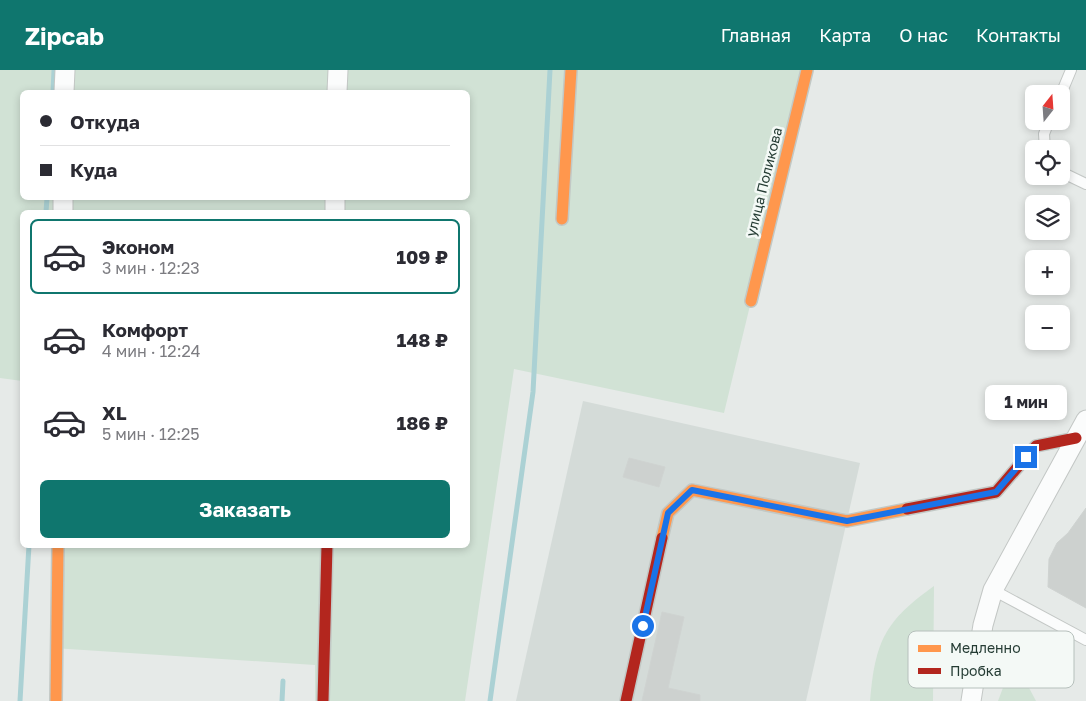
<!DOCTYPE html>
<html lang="ru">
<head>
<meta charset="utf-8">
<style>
  :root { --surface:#fff; --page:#f2f2f3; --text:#2b2b33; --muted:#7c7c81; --line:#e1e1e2; --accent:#0f766e }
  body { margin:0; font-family:"Golos Text",sans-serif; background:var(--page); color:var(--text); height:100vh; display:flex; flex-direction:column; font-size:19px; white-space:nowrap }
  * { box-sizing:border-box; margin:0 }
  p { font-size:16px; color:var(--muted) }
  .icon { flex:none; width:28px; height:28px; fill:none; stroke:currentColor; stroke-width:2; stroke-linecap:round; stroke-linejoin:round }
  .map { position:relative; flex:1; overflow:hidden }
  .details { position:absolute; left:20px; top:140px; width:450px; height:338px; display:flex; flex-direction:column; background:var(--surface); border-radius:8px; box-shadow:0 2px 8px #0003 }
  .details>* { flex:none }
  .banner { position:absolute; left:20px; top:20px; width:450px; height:110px; border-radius:8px; box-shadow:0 2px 8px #0003; display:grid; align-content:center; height:110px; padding:0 20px; background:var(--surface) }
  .needle { width:32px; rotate:17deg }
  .controls { position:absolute; left:1025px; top:15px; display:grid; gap:10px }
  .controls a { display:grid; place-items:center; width:45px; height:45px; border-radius:8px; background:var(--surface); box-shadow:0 2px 8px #0003; font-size:25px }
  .end { position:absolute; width:22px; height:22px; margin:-11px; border:6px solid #1a73e8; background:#fff; box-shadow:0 0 0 2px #fff }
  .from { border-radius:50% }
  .bubble { position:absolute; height:35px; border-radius:8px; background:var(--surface); box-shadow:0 2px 8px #0003; font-size:16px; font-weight:700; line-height:35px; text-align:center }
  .banner b { display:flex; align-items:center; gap:18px; height:48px; font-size:19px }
  .banner b+b { border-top:1px solid var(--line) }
  .banner i { width:12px; height:12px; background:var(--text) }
  ul { padding:9px 0 0; list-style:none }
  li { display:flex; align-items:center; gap:15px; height:75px; margin:0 10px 8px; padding:0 10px; border:2px solid transparent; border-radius:8px }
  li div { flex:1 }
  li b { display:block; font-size:19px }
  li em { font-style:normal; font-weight:700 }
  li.active { border-color:var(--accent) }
  li>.icon { width:45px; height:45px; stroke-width:1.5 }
  .action { display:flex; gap:10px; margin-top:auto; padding:10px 20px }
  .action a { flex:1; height:58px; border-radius:8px; background:var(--accent); color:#fff; font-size:20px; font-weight:700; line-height:58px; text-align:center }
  header { display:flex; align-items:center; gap:30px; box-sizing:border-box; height:70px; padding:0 25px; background:var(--accent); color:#fff }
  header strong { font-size:24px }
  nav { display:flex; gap:28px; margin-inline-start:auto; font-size:18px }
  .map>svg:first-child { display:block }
  .built { fill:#d4dbd8 }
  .green { fill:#d1e2d5; fill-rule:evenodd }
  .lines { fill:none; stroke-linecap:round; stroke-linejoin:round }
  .stream { stroke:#abd1d4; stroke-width:5 }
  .building { fill:#cdd1cf; stroke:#cfd3d1 }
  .lane-casing { stroke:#c3c7c5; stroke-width:12 }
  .street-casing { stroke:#c3c7c5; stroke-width:21 }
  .slow-casing { stroke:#c2c8c5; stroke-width:14 }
  .jam-casing { stroke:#c2c8c5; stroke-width:14 }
  .lane { stroke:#fbfcfc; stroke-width:10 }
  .street { stroke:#fbfcfc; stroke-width:19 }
  .slow { stroke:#ff974d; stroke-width:11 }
  .jam { stroke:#b3261e; stroke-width:11 }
  .route { stroke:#1a73e8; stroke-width:6 }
  .labels { text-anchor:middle; stroke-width:5; stroke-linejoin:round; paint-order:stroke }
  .street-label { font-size:14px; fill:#253c34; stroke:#f4f9f6 }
  .key { fill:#f4f9f6; stroke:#b6c0bc; stroke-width:1 }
  .key-label { font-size:14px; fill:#253c34 }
</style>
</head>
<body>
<header>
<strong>Zipcab</strong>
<nav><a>Главная</a><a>Карта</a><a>О нас</a><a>Контакты</a></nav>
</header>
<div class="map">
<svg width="1086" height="631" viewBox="0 0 1086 631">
  <rect width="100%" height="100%" fill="#e6eae8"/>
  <!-- built -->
  <path class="built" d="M583,331L860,393L806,631H516Z"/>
  <!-- green -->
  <g class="green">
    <path d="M0,0H807L724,343L514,299L465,631H315V595L53,578L56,475H468V142H22V311L0,308ZM22,22H468V128H22Z"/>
    <path d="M934,516L933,631H870C875,571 885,551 934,516Z"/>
    <path d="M1012,603L1027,614L1036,631H998L1004,615Z"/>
  </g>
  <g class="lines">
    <!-- stream -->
    <g class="stream">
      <path d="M53,22L54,0"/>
      <path d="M46,142L47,128"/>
      <path d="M20,631L29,475"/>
      <path d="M282,631L283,611"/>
      <path d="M490,631L533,322L550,0"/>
    </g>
  </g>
  <!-- building -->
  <g class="building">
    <path d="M629,388L665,397L659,417L623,407Z"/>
    <path d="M1086,438V538L1048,517L1049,489L1057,473L1068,463Z"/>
    <path d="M662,542L684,547L668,618L700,625V631H642Z"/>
  </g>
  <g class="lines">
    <!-- lane casing -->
    <g class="lane-casing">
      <g id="lane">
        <path d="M1061,24L1071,0"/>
        <path d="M1045,79L1044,64L1049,51"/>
        <path d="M1061,102L1086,114"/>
        <path d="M993,520L1086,570"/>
      </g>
    </g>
    <!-- street casing -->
    <g class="street-casing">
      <g id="street">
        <path d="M64,22L65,0"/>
        <path d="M337,22L338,0"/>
        <path d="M63,142V128"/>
        <path d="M335,142V128"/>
        <path d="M971,631L983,555L993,520L1086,350"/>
      </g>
    </g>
    <!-- slow casing -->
    <g class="slow-casing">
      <g id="slow">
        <path d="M562,149L571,0"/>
        <path d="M751,231L807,0"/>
        <path d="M662,468L668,443L692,420L847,451L907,439"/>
        <path d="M56,631L58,475"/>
      </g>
    </g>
    <!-- jam casing -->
    <g class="jam-casing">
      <g id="jam">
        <path d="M907,439L996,422L1036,376L1076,368"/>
        <path d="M323,631L327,475"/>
        <path d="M626,631L662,468"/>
      </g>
    </g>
    <!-- lane -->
    <use href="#lane" class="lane"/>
    <!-- street -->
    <use href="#street" class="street"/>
    <!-- slow -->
    <use href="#slow" class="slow"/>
    <!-- jam -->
    <use href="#jam" class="jam"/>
  </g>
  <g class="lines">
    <!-- route -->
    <path class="route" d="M643,556L668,443L692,420L847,451L996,422L1026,387"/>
  </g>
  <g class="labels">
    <!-- street labels -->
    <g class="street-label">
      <text transform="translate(764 112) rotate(-76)" y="5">улица Поликова</text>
    </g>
  </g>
  <!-- legend -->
  <rect x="908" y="561" width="166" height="57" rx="8" class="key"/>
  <rect x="918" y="575" width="23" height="7" fill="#ff974d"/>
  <rect x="918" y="598" width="23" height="6" fill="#b3261e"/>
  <g class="key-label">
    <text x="950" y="583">Медленно</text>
    <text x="950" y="606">Пробка</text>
  </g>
</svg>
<div class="controls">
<a><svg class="needle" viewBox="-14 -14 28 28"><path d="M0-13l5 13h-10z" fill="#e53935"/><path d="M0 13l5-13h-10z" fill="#7c7c81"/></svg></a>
<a><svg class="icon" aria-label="locate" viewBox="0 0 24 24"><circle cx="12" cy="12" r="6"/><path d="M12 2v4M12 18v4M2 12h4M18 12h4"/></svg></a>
<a><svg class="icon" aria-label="layers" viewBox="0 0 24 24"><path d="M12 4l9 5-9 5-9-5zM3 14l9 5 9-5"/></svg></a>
<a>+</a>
<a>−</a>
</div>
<i class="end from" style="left:643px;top:556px"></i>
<i class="end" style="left:1026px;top:387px"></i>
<div class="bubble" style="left:985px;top:315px;width:82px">1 мин</div>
<div class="banner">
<b><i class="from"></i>Откуда</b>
<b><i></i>Куда</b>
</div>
<section class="details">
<ul>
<li class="active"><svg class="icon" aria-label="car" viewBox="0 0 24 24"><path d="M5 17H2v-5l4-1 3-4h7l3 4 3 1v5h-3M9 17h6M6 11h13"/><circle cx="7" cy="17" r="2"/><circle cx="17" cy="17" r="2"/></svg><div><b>Эконом</b><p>3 мин · 12:23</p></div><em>109 ₽</em></li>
<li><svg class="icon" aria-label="car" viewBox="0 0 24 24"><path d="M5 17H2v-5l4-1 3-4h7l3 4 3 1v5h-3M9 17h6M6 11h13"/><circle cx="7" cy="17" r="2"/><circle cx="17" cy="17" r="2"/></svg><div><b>Комфорт</b><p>4 мин · 12:24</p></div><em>148 ₽</em></li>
<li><svg class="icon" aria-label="car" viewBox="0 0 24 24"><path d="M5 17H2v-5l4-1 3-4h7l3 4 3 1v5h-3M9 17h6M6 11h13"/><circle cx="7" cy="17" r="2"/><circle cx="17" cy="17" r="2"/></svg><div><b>XL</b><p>5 мин · 12:25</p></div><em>186 ₽</em></li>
</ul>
<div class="action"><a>Заказать</a></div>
</section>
</div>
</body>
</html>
